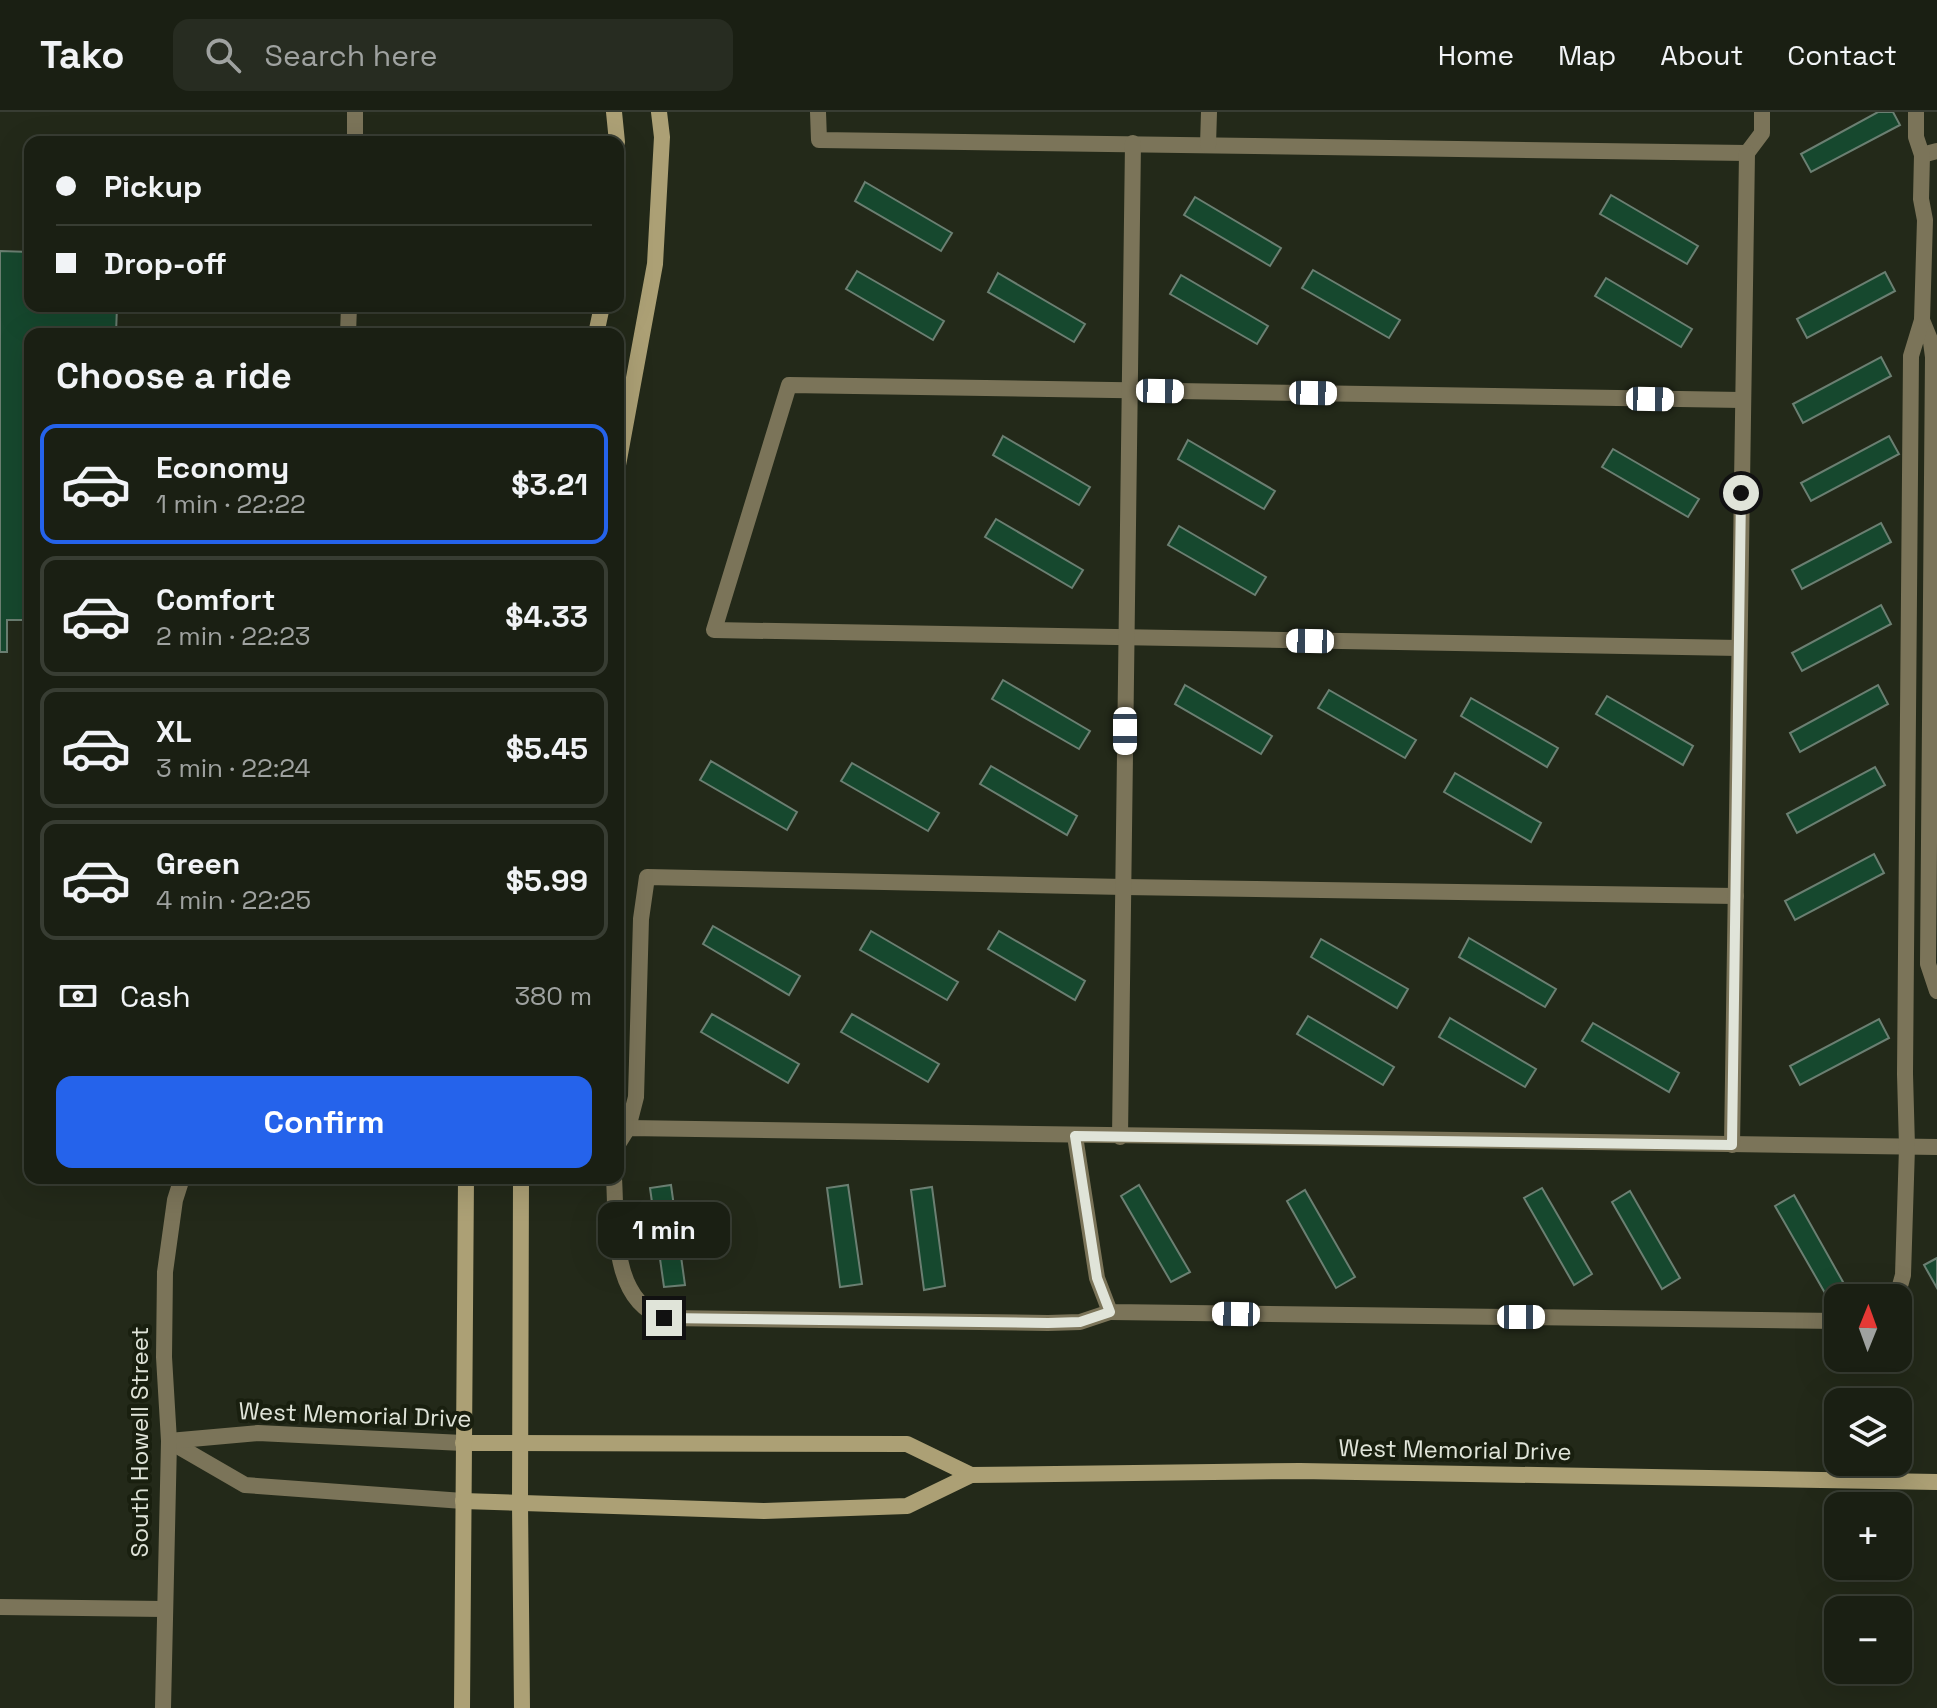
<!DOCTYPE html>
<html lang="en">
<head>
<meta charset="utf-8">
<style>
  :root { --surface:#1a1f13; --page:#272c21; --text:#f1f3f6; --muted:#9fa2a0; --line:#383d33; --accent:#2563eb }
  body { margin:0; font-family:"Space Grotesk",sans-serif; background:var(--page); color:var(--text); height:100vh; display:flex; flex-direction:column; font-size:30px; white-space:nowrap }
  * { box-sizing:border-box; margin:0 }
  p { font-size:26px; color:var(--muted) }
  .icon { flex:none; width:44px; height:44px; fill:none; stroke:currentColor; stroke-width:2; stroke-linecap:round; stroke-linejoin:round }
  .map { position:relative; flex:1; overflow:hidden }
  .side { position:absolute; left:24px; top:216px; width:600px; height:856px; display:flex; flex-direction:column; background:var(--surface); border-radius:16px; box-shadow:0 8px 32px #0002,0 0 0 2px var(--line) }
  .side>* { flex:none }
  .hud { position:absolute; left:24px; top:24px; width:600px; height:176px; border-radius:16px; box-shadow:0 8px 32px #0002,0 0 0 2px var(--line); display:grid; align-content:center; height:176px; padding:0 32px; background:var(--surface) }
  .needle { width:52px; rotate:1deg }
  .fabs { position:absolute; left:1824px; top:1172px; display:grid; gap:16px }
  .fabs a { display:grid; place-items:center; width:88px; height:88px; border-radius:16px; background:var(--surface); box-shadow:0 8px 32px #0002,0 0 0 2px var(--line); font-size:40px }
  .end { position:absolute; width:36px; height:36px; margin:-18px; border:10px solid #e0e4d9; background:#111; box-shadow:0 0 0 4px #111 }
  .from { border-radius:50% }
  .bubble { position:absolute; height:56px; border-radius:16px; background:var(--surface); box-shadow:0 8px 32px #0002,0 0 0 2px var(--line); font-size:26px; font-weight:700; line-height:56px; text-align:center }
  .car { position:absolute; width:24px; height:48px; margin:-24px -12px; border-radius:10px; box-shadow:0 0 6px 2px #0007; background:linear-gradient(#fff 24%,#345 0 40%,#fff 0 76%,#345 0 86%,#fff 0) }
  .hud b { display:flex; align-items:center; gap:28px; height:76px; font-size:30px }
  .hud b+b { border-top:2px solid var(--line) }
  .hud i { width:20px; height:20px; background:var(--text) }
  ul { padding:0; list-style:none }
  li { display:flex; align-items:center; gap:24px; height:120px; margin:0 16px 12px; padding:0 16px; border:4px solid var(--line); border-radius:16px }
  li div { flex:1 }
  li b { display:block; font-size:30px }
  li em { font-style:normal; font-weight:700 }
  li.active { border-color:var(--accent) }
  li>.icon { width:72px; height:72px; stroke-width:1.5 }
  h2 { padding:0 32px; font-size:36px; line-height:96px }
  .pay { display:flex; align-items:center; gap:20px; height:88px; padding:0 32px; font-size:30px }
  .pay p { margin-inline-start:auto }
  .cta { display:flex; gap:16px; margin-top:auto; padding:16px 32px }
  .cta a { flex:1; height:92px; border-radius:16px; background:var(--accent); color:#fff; font-size:32px; font-weight:700; line-height:92px; text-align:center }
  header { display:flex; align-items:center; gap:48px; box-sizing:border-box; height:112px; padding:0 40px; background:var(--surface); border-bottom:2px solid var(--line) }
  header strong { font-size:38px }
  nav { display:flex; gap:44px; margin-inline-start:auto; font-size:28px }
  .search { width:560px; height:72px; background:var(--page); display:flex; align-items:center; gap:20px; box-sizing:border-box; padding:0 28px; border-radius:16px; color:var(--muted); font-size:30px }
  .map>svg:first-child { display:block }
  .building { fill:#16482e; stroke:#6b7f72; stroke-width:2 }
  .lines { fill:none; stroke-linecap:round; stroke-linejoin:round }
  .minor { stroke:#7b7459; stroke-width:16 }
  .secondary { stroke:#aca075; stroke-width:16 }
  .route { stroke:#e0e4d9; stroke-width:10 }
  .labels { text-anchor:middle; stroke-width:8; stroke-linejoin:round; paint-order:stroke }
  .street-label { font-size:24px; fill:#e0e4d9; stroke:#191f0f }
</style>
</head>
<body>
<header>
<strong>Tako</strong>
<div class="search"><svg class="icon" aria-label="search" viewBox="0 0 24 24"><circle cx="10" cy="10" r="6"/><path d="M15 15l6 6"/></svg>Search here</div>
<nav><a>Home</a><a>Map</a><a>About</a><a>Contact</a></nav>
</header>
<div class="map">
<svg width="1937" height="1596" viewBox="0 0 1937 1596">
  <rect width="100%" height="100%" fill="#232919"/>
  <!-- building -->
  <g class="building">
    <path d="M1878,0H1893L1900,13L1811,60L1801,42Z"/>
    <path d="M865,70L952,121L941,139L855,89Z"/>
    <path d="M1611,83L1698,134L1687,152L1600,102Z"/>
    <path d="M1195,85L1281,136L1270,154L1184,103Z"/>
    <path d="M0,139L30,140V194H117L116,222H30V508H7V540H0Z"/>
    <path d="M1313,158L1400,208L1389,226L1302,176Z"/>
    <path d="M857,159L944,209L933,228L846,177Z"/>
    <path d="M1885,160L1895,179L1807,226L1797,207Z"/>
    <path d="M998,161L1085,212L1074,230L988,180Z"/>
    <path d="M1181,163L1268,214L1257,232L1170,182Z"/>
    <path d="M1606,166L1692,217L1681,235L1595,184Z"/>
    <path d="M1881,245L1891,264L1803,311L1793,292Z"/>
    <path d="M1003,324L1090,375L1079,393L993,343Z"/>
    <path d="M1889,324L1899,342L1811,389L1801,371Z"/>
    <path d="M1188,328L1275,379L1264,397L1178,347Z"/>
    <path d="M1613,337L1699,387L1688,405L1602,355Z"/>
    <path d="M996,407L1083,458L1072,476L985,425Z"/>
    <path d="M1881,411L1891,430L1802,477L1792,458Z"/>
    <path d="M1179,414L1266,465L1255,483L1168,433Z"/>
    <path d="M1881,493L1891,512L1802,559L1792,541Z"/>
    <path d="M1003,568L1090,619L1079,637L992,587Z"/>
    <path d="M1185,573L1272,624L1261,642L1175,592Z"/>
    <path d="M1878,573L1888,592L1800,640L1790,621Z"/>
    <path d="M1329,578L1416,628L1405,646L1318,596Z"/>
    <path d="M1607,584L1693,634L1683,653L1596,602Z"/>
    <path d="M1471,586L1558,636L1547,655L1461,604Z"/>
    <path d="M711,649L797,700L787,718L700,668Z"/>
    <path d="M852,651L939,701L928,719L841,669Z"/>
    <path d="M991,654L1077,704L1067,723L980,672Z"/>
    <path d="M1875,655L1885,673L1797,721L1787,702Z"/>
    <path d="M1455,661L1541,711L1531,730L1444,680Z"/>
    <path d="M1874,742L1884,761L1795,808L1785,789Z"/>
    <path d="M713,814L800,864L789,883L703,832Z"/>
    <path d="M871,819L958,870L947,888L860,838Z"/>
    <path d="M999,819L1085,869L1075,888L988,837Z"/>
    <path d="M1469,826L1556,877L1545,895L1459,845Z"/>
    <path d="M1321,827L1408,877L1397,896L1311,845Z"/>
    <path d="M712,902L799,952L788,971L701,920Z"/>
    <path d="M852,902L939,952L928,970L841,920Z"/>
    <path d="M1308,904L1394,955L1383,973L1297,922Z"/>
    <path d="M1450,906L1536,957L1525,975L1439,925Z"/>
    <path d="M1879,907L1889,926L1800,973L1790,954Z"/>
    <path d="M1593,911L1679,961L1669,980L1582,929Z"/>
    <path d="M671,1073L685,1173L664,1175L650,1076Z"/>
    <path d="M848,1073L862,1172L840,1175L827,1076Z"/>
    <path d="M1139,1073L1190,1160L1171,1170L1121,1084Z"/>
    <path d="M932,1075L945,1174L924,1178L911,1078Z"/>
    <path d="M1542,1076L1592,1162L1574,1173L1524,1086Z"/>
    <path d="M1305,1078L1355,1165L1336,1176L1287,1089Z"/>
    <path d="M1630,1079L1680,1166L1662,1177L1612,1090Z"/>
    <path d="M1794,1083L1843,1170L1825,1181L1775,1094Z"/>
    <path d="M1937,1146V1176L1924,1153Z"/>
  </g>
  <g class="lines">
    <!-- minor -->
    <g class="minor">
      <path d="M818,0L819,28L1747,41L1762,21V0"/>
      <path d="M355,30V0"/>
      <path d="M1208,33L1209,0"/>
      <path d="M1922,43L1937,39"/>
      <path d="M1922,208L1931,230L1933,245L1928,852L1937,879"/>
      <path d="M348,222L349,194"/>
      <path d="M1739,536L714,518L789,273L1742,288"/>
      <path d="M628,1016L636,985L641,807L647,765L1124,775L1736,784"/>
      <path d="M1075,1024L1097,1166L1110,1200L1838,1209"/>
      <path d="M1120,1025L1133,31"/>
      <path d="M618,1032L628,1016L1937,1035"/>
      <path d="M1732,1033L1747,41"/>
      <path d="M614,1066C617,1113 610,1188 664,1206L1048,1211L1080,1210L1110,1200"/>
      <path d="M1893,1186L1898,1181L1903,1163L1907,1035L1905,962L1911,244L1922,208L1925,108L1921,87L1922,43L1916,25V0"/>
      <path d="M169,1329L245,1373L463,1389"/>
      <path d="M169,1329L258,1321L463,1331"/>
      <path d="M0,1495L164,1497"/>
      <path d="M163,1596L169,1329L164,1245L165,1160L175,1088L182,1066"/>
    </g>
    <!-- secondary -->
    <g class="secondary">
      <path d="M614,0L617,30"/>
      <path d="M596,222L602,194"/>
      <path d="M618,353L655,152L662,25L659,0"/>
      <path d="M521,1066L520,1391L522,1596"/>
      <path d="M463,1331L907,1332L971,1363"/>
      <path d="M463,1389L764,1399L907,1394L971,1363L1300,1359L1937,1370"/>
      <path d="M462,1596L466,1066"/>
    </g>
  </g>
  <g class="lines">
    <!-- route -->
    <path class="route" d="M664,1206L1048,1211L1080,1210L1110,1200L1097,1166L1075,1024L1732,1033L1741,381"/>
  </g>
  <g class="labels">
    <!-- street labels -->
    <g class="street-label">
      <text transform="translate(355 1303) rotate(2)" y="8">West Memorial Drive</text>
      <text transform="translate(140 1330) rotate(-90)" y="8">South Howell Street</text>
      <text transform="translate(1455 1338) rotate(1)" y="8">West Memorial Drive</text>
    </g>
  </g>
</svg>
<div class="fabs">
<a><svg class="needle" viewBox="-14 -14 28 28"><path d="M0-13l5 13h-10z" fill="#e53935"/><path d="M0 13l5-13h-10z" fill="#9fa2a0"/></svg></a>
<a><svg class="icon" aria-label="layers" viewBox="0 0 24 24"><path d="M12 4l9 5-9 5-9-5zM3 14l9 5 9-5"/></svg></a>
<a>+</a>
<a>−</a>
</div>
<i class="end from" style="left:1741px;top:381px"></i>
<i class="end" style="left:664px;top:1206px"></i>
<div class="bubble" style="left:598px;top:1090px;width:132px">1 min</div>
<i class="car" style="left:1160px;top:279px;rotate:91deg"></i>
<i class="car" style="left:1313px;top:281px;rotate:91deg"></i>
<i class="car" style="left:1650px;top:287px;rotate:91deg"></i>
<i class="car" style="left:1310px;top:529px;rotate:271deg"></i>
<i class="car" style="left:1125px;top:619px;rotate:180deg"></i>
<i class="car" style="left:1236px;top:1202px;rotate:271deg"></i>
<i class="car" style="left:1521px;top:1205px;rotate:90deg"></i>
<div class="hud">
<b><i class="from"></i>Pickup</b>
<b><i></i>Drop-off</b>
</div>
<section class="side">
<h2>Choose a ride</h2>
<ul>
<li class="active"><svg class="icon" aria-label="car" viewBox="0 0 24 24"><path d="M5 17H2v-5l4-1 3-4h7l3 4 3 1v5h-3M9 17h6M6 11h13"/><circle cx="7" cy="17" r="2"/><circle cx="17" cy="17" r="2"/></svg><div><b>Economy</b><p>1 min · 22:22</p></div><em>$3.21</em></li>
<li><svg class="icon" aria-label="car" viewBox="0 0 24 24"><path d="M5 17H2v-5l4-1 3-4h7l3 4 3 1v5h-3M9 17h6M6 11h13"/><circle cx="7" cy="17" r="2"/><circle cx="17" cy="17" r="2"/></svg><div><b>Comfort</b><p>2 min · 22:23</p></div><em>$4.33</em></li>
<li><svg class="icon" aria-label="car" viewBox="0 0 24 24"><path d="M5 17H2v-5l4-1 3-4h7l3 4 3 1v5h-3M9 17h6M6 11h13"/><circle cx="7" cy="17" r="2"/><circle cx="17" cy="17" r="2"/></svg><div><b>XL</b><p>3 min · 22:24</p></div><em>$5.45</em></li>
<li><svg class="icon" aria-label="car" viewBox="0 0 24 24"><path d="M5 17H2v-5l4-1 3-4h7l3 4 3 1v5h-3M9 17h6M6 11h13"/><circle cx="7" cy="17" r="2"/><circle cx="17" cy="17" r="2"/></svg><div><b>Green</b><p>4 min · 22:25</p></div><em>$5.99</em></li>
</ul>
<div class="pay"><svg class="icon" aria-label="cash" viewBox="0 0 24 24"><path d="M3 7h18v10H3z"/><circle cx="12" cy="12" r="2"/></svg>Cash<p>380 m</p></div>
<div class="cta"><a>Confirm</a></div>
</section>
</div>
</body>
</html>
